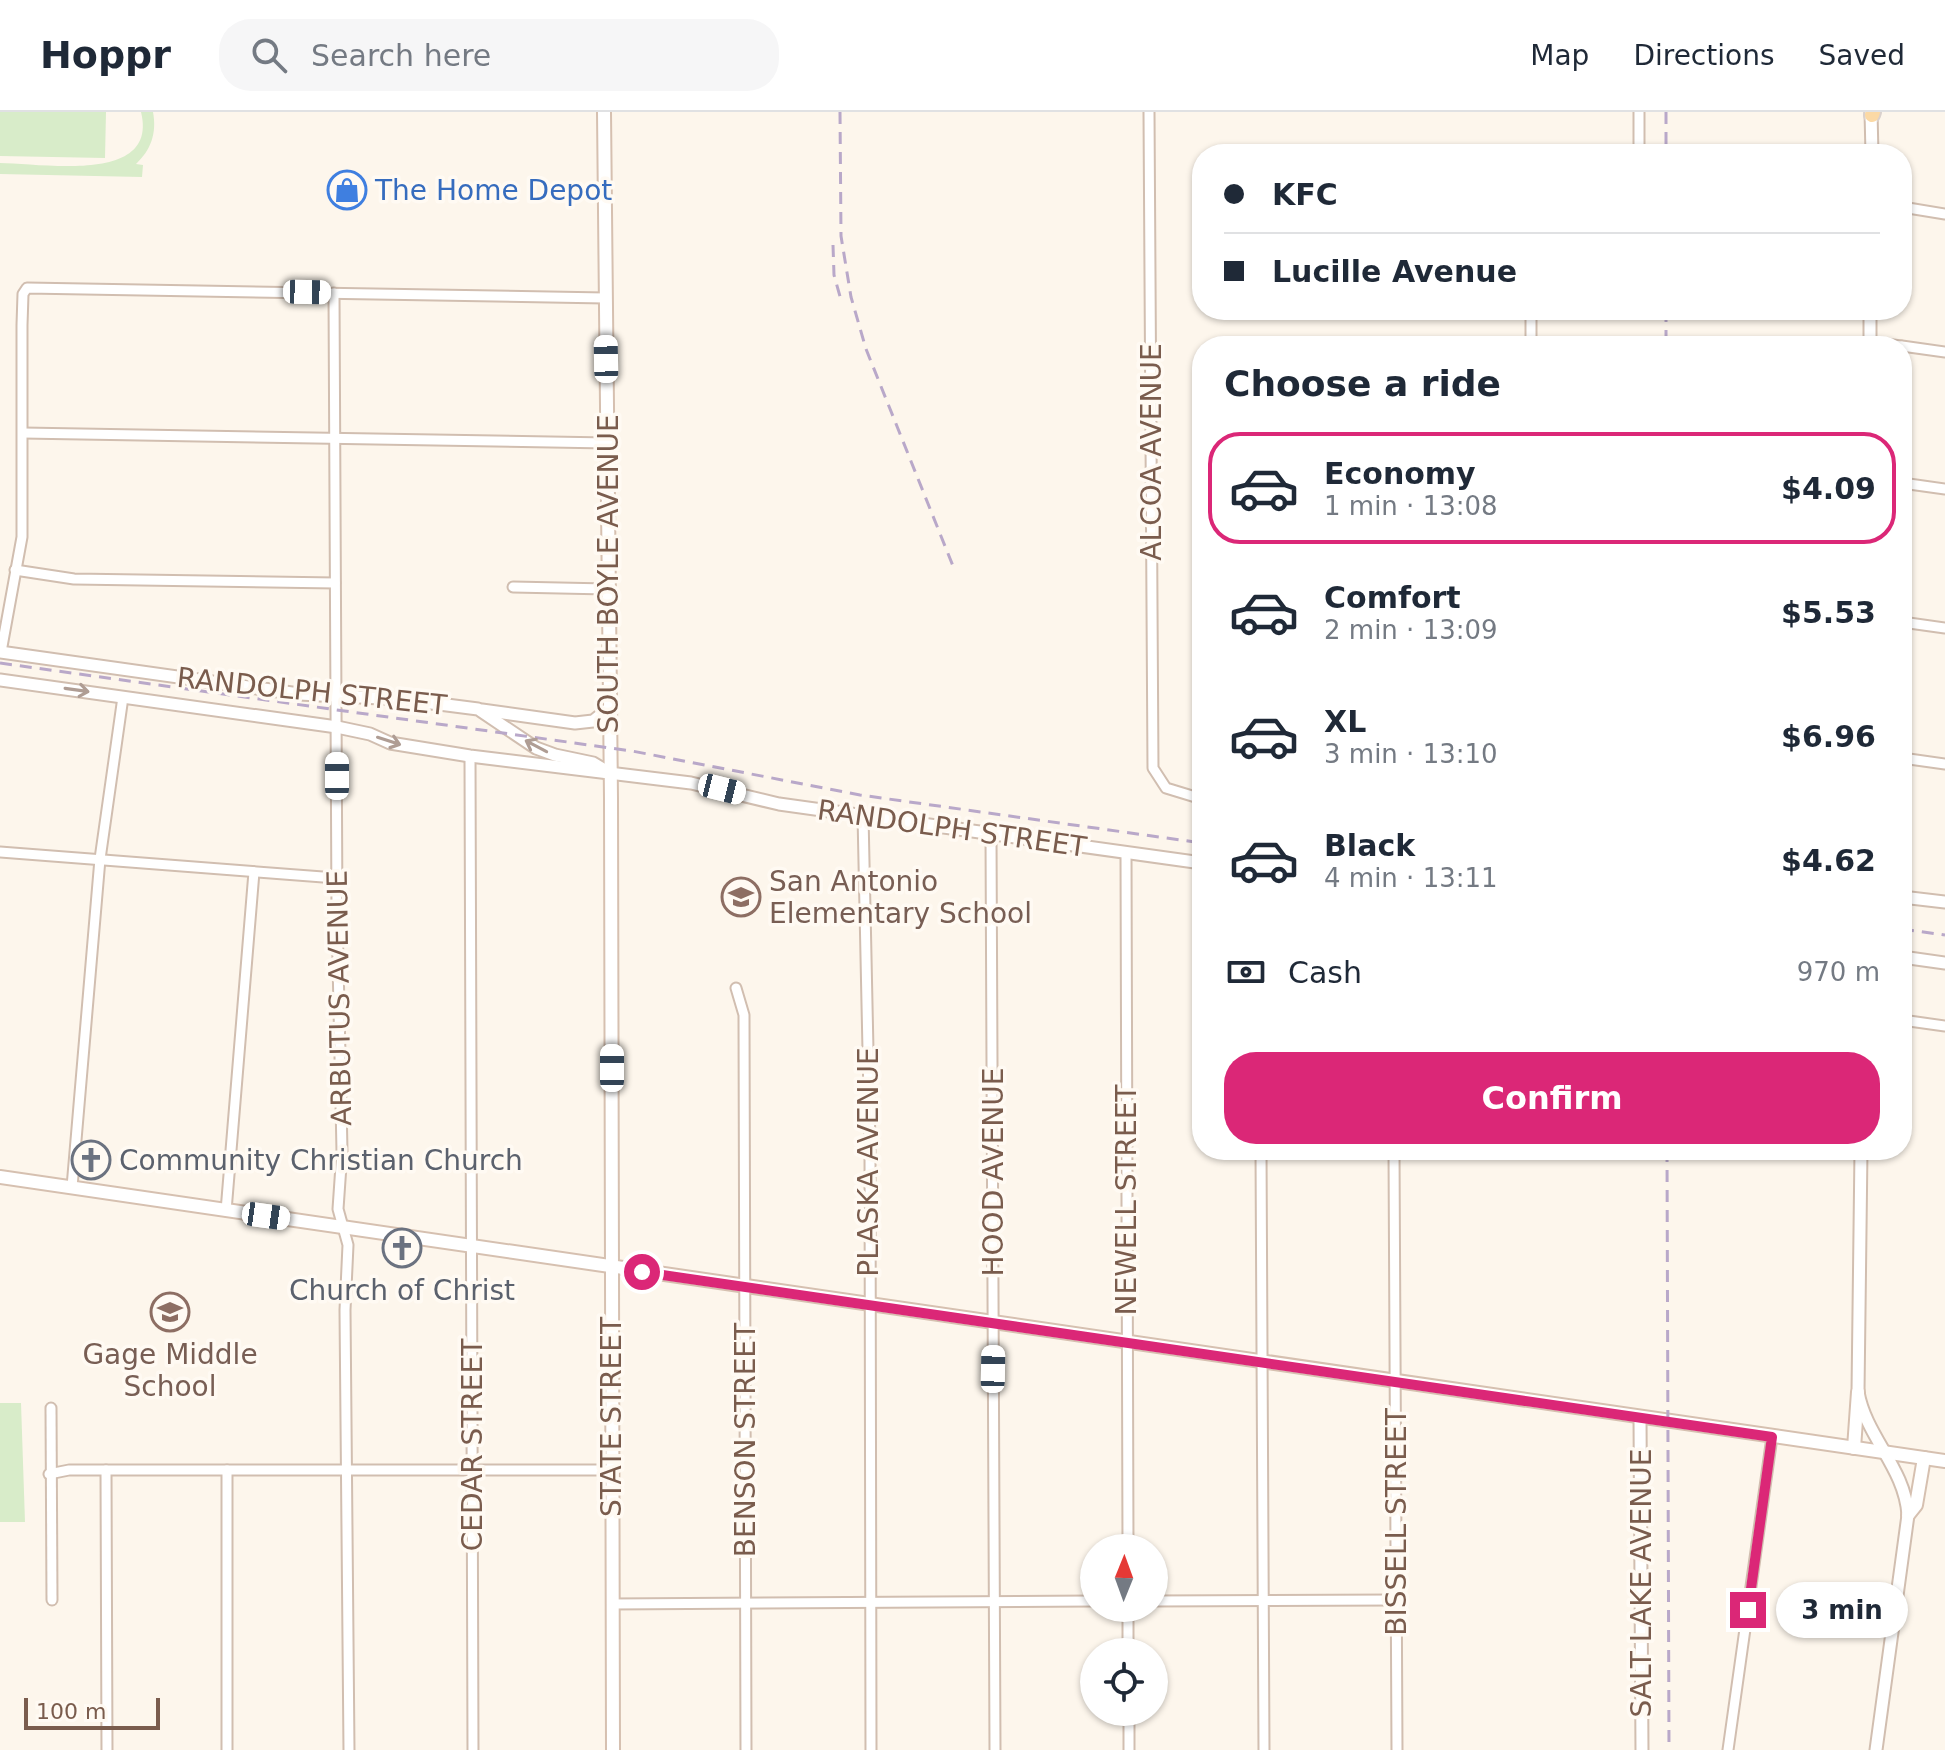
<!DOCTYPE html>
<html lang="en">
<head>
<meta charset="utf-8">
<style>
  :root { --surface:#fff; --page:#f6f6f7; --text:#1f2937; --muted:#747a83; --line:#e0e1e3; --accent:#db2777 }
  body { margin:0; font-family:"DejaVu Sans",sans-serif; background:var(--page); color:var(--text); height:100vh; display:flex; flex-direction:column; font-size:30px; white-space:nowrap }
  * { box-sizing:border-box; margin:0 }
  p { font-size:26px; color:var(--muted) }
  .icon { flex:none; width:44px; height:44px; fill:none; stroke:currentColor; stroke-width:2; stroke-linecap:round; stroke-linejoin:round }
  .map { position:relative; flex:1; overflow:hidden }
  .side { position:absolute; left:1192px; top:224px; width:720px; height:824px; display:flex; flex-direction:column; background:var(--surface); border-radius:32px; box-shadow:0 2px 6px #0004 }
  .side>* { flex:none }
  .top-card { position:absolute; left:1192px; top:32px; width:720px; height:176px; border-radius:32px; box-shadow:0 2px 6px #0004; display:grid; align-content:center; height:176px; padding:0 32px; background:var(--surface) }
  .needle { width:52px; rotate:1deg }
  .controls { position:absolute; left:1080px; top:1422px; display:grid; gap:16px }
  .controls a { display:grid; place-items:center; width:88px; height:88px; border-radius:50%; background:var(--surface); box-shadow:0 2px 6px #0004; font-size:40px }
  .scale { position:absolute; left:24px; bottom:20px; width:136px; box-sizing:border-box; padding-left:8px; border:4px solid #7a5c4d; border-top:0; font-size:22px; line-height:28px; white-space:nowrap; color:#7a5c4d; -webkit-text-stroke:6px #fffaf3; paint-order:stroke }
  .end { position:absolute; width:36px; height:36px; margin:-18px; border:10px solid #db2777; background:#fff; box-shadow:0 0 0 4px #fff }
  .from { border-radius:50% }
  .bubble { position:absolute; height:56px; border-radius:28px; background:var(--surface); box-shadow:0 2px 6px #0004; font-size:26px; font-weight:700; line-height:56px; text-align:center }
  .car { position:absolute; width:24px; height:48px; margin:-24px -12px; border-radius:10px; box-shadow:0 0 6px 2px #0007; background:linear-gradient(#fff 24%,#345 0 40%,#fff 0 76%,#345 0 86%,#fff 0) }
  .top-card b { display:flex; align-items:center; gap:28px; height:76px; font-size:30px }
  .top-card b+b { border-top:2px solid var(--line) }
  .top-card i { width:20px; height:20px; background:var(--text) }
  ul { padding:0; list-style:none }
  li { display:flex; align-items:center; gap:24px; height:112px; margin:0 16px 12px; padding:0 16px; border:4px solid transparent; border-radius:32px }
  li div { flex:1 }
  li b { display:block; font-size:30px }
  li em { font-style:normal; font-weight:700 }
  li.on { border-color:var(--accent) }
  li>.icon { width:72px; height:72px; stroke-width:1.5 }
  h2 { padding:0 32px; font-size:36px; line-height:96px }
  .pay { display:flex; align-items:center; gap:20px; height:88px; padding:0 32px; font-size:30px }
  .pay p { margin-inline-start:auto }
  .cta { display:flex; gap:16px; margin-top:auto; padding:16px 32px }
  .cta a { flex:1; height:92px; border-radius:32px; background:var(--accent); color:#fff; font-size:32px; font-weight:700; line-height:92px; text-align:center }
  header { display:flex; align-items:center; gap:48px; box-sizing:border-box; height:112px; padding:0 40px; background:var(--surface); border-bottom:2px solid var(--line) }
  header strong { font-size:38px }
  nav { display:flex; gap:44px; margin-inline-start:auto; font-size:28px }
  .search { width:560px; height:72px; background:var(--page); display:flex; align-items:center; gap:20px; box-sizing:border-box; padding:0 28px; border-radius:32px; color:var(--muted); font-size:30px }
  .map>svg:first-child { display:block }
  .park { fill:#d8ecc9 }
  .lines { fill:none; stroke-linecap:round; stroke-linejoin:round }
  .minor-casing { stroke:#d1beb0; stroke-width:13 }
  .tertiary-casing { stroke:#d1beb0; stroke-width:15 }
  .secondary-casing { stroke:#d6c0b0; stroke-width:16 }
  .primary-casing { stroke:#dad1cd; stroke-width:18 }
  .minor { stroke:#fff; stroke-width:9 }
  .tertiary { stroke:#fff; stroke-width:11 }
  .secondary { stroke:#fff; stroke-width:12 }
  .primary { stroke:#fbd9a5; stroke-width:14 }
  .rail { stroke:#b9a8c9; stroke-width:3; stroke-dasharray:12 8; stroke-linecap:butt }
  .oneway { stroke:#af9d94 }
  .route { stroke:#db2777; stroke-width:10 }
  .labels { text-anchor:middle; stroke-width:7; stroke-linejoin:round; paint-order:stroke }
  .shop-label { font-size:28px; fill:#366cbe; stroke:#fffaf3; text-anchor:start }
  .street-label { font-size:28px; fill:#7a5c4d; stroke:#fffaf3 }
  .education-label { font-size:28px; fill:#785e54; stroke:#fffaf3; text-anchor:start }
  .worship-label { font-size:28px; fill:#5b616d; stroke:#fffaf3; text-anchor:start }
</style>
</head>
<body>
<header>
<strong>Hoppr</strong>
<div class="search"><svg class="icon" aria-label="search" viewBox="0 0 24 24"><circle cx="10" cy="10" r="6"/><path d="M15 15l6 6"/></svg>Search here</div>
<nav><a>Map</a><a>Directions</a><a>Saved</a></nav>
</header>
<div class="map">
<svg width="1945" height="1638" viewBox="0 0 1945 1638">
  <rect width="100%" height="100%" fill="#fdf6ec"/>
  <!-- park -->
  <g class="park">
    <path d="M0,0H106L105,46L0,44Z"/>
    <path d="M141,0H153C157,21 151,38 136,52L143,53L142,65L0,62V51C41,51 159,73 141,0Z"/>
    <path d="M0,1291H21L25,1410H0Z"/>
  </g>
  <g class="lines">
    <!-- minor casing -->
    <g class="minor-casing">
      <g id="minor">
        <path d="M1149,0L1153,656L1166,676L1202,687"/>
        <path d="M1639,0V42"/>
        <path d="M1902,95L1945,102"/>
        <path d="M334,181L337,802L342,1039L338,1097L348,1133L345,1198L349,1638"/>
        <path d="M1870,230L1901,234"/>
        <path d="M1531,234V198"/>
        <path d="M1902,234L1945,240"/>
        <path d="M23,321L608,331"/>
        <path d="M1902,371L1945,377"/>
        <path d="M15,458L74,467L335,471"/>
        <path d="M513,475L607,477"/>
        <path d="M1902,510L1945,516"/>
        <path d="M1,540L22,425V213L23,182L27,176L605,186"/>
        <path d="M470,644L473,1638"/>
        <path d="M1902,646L1945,652"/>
        <path d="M863,703L870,1033L871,1638"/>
        <path d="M991,723L995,1638"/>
        <path d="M0,740L336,766"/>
        <path d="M1126,741L1128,1436"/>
        <path d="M736,876L744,903L746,1638"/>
        <path d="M1902,908L1945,914"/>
        <path d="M1261,1038L1264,1638"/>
        <path d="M1394,1038L1397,1638"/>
        <path d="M72,1075L100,747L123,585"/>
        <path d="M226,1099L254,760"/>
        <path d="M51,1296L52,1488"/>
        <path d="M106,1358L107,1638"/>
        <path d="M227,1358V1638"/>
        <path d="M49,1362L69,1358H611"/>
        <path d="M1154,1489L1396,1488"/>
        <path d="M612,1492L1094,1489"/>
        <path d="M1128,1496V1540"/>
        <path d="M1129,1600V1638"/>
        <path d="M1728,1638L1772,1325"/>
      </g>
    </g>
    <!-- tertiary casing -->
    <g class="tertiary-casing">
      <g id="tertiary">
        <path d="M1871,0L1872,42"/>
        <path d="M1870,234V198"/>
        <path d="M0,540L299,582L400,587L478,597L536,636L555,643L593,651L608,660"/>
        <path d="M0,568L337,615L370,622L390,631L470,644L691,671L779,692L1202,751"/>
        <path d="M482,598L575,611L593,609L608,597"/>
        <path d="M1902,785L1945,790"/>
        <path d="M1902,845L1945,851"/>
        <path d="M1861,1038L1858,1280C1866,1325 1905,1356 1908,1403L1876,1638"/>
        <path d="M1640,1305L1642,1638"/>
      </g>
    </g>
    <!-- secondary casing -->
    <g class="secondary-casing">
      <g id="secondary">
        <path d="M604,0L611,687L613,1638"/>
        <path d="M0,1065L1945,1349"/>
        <path d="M1854,1336L1858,1280"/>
        <path d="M1908,1403L1916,1393L1924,1346"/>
      </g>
    </g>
    <!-- primary casing -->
    <g class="primary-casing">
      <path id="primary" d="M1872,3L1873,0"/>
    </g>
    <!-- minor -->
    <use href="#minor" class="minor"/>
    <!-- tertiary -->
    <use href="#tertiary" class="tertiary"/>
    <!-- secondary -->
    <use href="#secondary" class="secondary"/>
    <!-- primary -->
    <use href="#primary" class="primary"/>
    <!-- rail -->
    <g class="rail">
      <path d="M840,0L841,124L851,185L866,237L955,459"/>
      <path d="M1666,0V42"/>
      <path d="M833,133L834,163L841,188"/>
      <path d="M1666,198V234"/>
      <path d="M0,551L632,639L860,683L1202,731"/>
      <path d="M1902,817L1945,823"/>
      <path d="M1667,1038L1669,1638"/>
    </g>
  </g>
  <!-- one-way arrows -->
  <defs><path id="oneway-shaft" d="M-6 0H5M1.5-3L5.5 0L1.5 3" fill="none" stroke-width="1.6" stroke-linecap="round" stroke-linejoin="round" transform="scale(2)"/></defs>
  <g class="oneway">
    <use href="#oneway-shaft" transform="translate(77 578) rotate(8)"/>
    <use href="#oneway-shaft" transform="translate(389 629) rotate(18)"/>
    <use href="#oneway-shaft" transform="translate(536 634) rotate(-152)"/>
  </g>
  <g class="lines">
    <!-- route -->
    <path class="route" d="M642,1160L1772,1325L1748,1498"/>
  </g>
  <!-- icons -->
  <defs>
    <g id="shop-ring" transform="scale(2)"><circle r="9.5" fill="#fffaf3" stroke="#3f7fe0" stroke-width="1.5"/><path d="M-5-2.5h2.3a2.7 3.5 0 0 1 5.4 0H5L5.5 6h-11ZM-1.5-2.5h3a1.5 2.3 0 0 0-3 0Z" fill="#3f7fe0"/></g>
    <g id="school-ring" transform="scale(2)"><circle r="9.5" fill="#fffaf3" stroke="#8d6e63" stroke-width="1.5"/><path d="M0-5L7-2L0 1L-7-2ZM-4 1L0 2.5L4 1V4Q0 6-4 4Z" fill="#8d6e63"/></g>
    <g id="church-ring" transform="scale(2)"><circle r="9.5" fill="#fffaf3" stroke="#6b7280" stroke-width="1.5"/><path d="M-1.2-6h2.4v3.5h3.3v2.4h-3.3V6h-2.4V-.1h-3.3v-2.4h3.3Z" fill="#6b7280"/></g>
  </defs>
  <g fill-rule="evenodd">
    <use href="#shop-ring" x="347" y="78"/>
    <use href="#school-ring" x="741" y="785"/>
    <use href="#church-ring" x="91" y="1048"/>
    <use href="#church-ring" x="402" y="1136"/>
    <use href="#school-ring" x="170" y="1200"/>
  </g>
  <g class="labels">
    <!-- shop labels -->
    <g class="shop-label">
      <text x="375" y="88">The Home Depot</text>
    </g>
    <!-- street labels -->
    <g class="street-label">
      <text transform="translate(1151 340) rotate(-90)" y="10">ALCOA AVENUE</text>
      <text transform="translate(608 462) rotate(-90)" y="10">SOUTH BOYLE AVENUE</text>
      <text transform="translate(312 579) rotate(6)" y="10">RANDOLPH STREET</text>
      <text transform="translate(952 716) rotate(8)" y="10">RANDOLPH STREET</text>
      <text transform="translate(339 886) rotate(-91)" y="10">ARBUTUS AVENUE</text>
      <text transform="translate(868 1050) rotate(-90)" y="10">PLASKA AVENUE</text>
      <text transform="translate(993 1060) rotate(-90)" y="10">HOOD AVENUE</text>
      <text transform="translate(1126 1088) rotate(-90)" y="10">NEWELL STREET</text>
      <text transform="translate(611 1305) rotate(-90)" y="10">STATE STREET</text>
      <text transform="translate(745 1328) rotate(-90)" y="10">BENSON STREET</text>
      <text transform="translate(472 1333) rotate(-90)" y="10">CEDAR STREET</text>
      <text transform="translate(1396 1410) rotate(-90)" y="10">BISSELL STREET</text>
      <text transform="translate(1641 1471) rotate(-90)" y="10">SALT LAKE AVENUE</text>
    </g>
    <!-- education labels -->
    <g class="education-label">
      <text x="769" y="779">San Antonio<tspan x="769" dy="32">Elementary School</tspan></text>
      <text x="170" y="1252" text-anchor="middle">Gage Middle<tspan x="170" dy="32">School</tspan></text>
    </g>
    <!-- worship labels -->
    <g class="worship-label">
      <text x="119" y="1058">Community Christian Church</text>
      <text x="402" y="1188" text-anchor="middle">Church of Christ</text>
    </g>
  </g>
</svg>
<div class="controls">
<a><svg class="needle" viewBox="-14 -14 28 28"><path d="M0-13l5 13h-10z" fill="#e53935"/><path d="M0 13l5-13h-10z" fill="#747a83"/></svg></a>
<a><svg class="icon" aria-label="locate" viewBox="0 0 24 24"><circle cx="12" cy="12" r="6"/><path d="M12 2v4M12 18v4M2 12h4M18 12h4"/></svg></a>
</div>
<div class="scale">100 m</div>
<i class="end from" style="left:642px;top:1160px"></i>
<i class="end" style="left:1748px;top:1498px"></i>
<div class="bubble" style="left:1776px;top:1470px;width:132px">3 min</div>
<i class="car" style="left:307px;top:180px;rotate:91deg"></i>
<i class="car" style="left:606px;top:247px;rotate:359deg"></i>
<i class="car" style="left:337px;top:664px;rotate:0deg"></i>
<i class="car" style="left:722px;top:677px;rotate:104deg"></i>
<i class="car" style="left:612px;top:956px;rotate:0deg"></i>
<i class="car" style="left:266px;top:1104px;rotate:98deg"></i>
<i class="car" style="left:993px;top:1257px;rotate:1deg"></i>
<div class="top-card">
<b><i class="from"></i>KFC</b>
<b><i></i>Lucille Avenue</b>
</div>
<section class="side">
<h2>Choose a ride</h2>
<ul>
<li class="on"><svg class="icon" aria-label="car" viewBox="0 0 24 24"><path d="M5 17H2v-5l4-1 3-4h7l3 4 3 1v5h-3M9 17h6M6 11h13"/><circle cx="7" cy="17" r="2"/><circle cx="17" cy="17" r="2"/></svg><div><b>Economy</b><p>1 min · 13:08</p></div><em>$4.09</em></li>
<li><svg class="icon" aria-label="car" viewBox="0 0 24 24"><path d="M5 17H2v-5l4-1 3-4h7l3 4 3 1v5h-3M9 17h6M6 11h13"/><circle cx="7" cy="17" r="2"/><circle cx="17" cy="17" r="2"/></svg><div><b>Comfort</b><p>2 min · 13:09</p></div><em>$5.53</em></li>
<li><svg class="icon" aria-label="car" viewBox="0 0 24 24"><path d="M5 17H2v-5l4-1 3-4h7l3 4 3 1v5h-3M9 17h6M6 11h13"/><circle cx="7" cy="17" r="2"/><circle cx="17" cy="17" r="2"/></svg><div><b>XL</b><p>3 min · 13:10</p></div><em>$6.96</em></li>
<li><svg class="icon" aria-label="car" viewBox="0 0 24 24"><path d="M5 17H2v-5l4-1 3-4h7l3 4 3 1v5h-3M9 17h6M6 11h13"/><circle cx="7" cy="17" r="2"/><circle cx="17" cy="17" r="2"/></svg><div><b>Black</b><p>4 min · 13:11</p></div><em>$4.62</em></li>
</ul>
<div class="pay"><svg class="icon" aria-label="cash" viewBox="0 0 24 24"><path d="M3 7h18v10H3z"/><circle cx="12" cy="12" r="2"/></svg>Cash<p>970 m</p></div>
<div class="cta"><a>Confirm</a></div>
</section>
</div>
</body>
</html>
